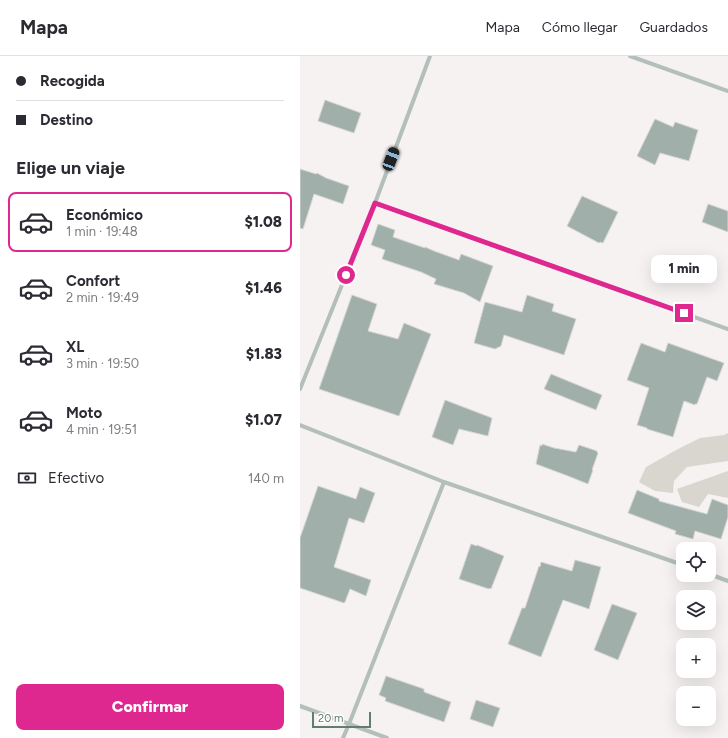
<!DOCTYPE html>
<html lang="es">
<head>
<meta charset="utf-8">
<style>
  :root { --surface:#fff; --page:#f2f2f3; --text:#2b2b33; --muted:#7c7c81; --line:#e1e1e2; --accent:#df2790 }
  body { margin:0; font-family:Figtree,sans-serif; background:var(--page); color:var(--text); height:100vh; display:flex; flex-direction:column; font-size:15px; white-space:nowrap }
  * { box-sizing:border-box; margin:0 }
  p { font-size:13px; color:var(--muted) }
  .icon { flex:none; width:22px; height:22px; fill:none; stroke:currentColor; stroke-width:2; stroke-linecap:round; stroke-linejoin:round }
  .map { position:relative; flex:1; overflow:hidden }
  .drawer { display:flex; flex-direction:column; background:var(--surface); width:300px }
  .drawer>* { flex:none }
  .hud { display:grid; align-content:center; height:88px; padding:0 16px; background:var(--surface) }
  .controls { position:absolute; left:376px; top:486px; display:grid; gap:8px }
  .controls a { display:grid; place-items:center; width:40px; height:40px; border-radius:8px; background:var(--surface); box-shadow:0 4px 16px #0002; font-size:20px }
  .scale { position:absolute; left:12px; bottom:10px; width:59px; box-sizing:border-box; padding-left:4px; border:2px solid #617c72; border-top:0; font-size:11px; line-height:14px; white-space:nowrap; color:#617c72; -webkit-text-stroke:3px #fff; paint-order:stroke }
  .end { position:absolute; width:18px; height:18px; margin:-9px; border:5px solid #df2790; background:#fff; box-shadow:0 0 0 2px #fff }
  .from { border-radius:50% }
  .bubble { position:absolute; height:28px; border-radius:8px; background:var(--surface); box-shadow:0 4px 16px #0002; font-size:13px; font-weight:800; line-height:28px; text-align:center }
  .car { position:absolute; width:12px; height:24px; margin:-12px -6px; border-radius:5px; box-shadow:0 0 3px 1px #0007; background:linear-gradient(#222 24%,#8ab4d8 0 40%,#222 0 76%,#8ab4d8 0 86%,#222 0) }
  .hud b { display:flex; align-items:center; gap:14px; height:38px; font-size:15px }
  .hud b+b { border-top:1px solid var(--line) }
  .hud i { width:10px; height:10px; background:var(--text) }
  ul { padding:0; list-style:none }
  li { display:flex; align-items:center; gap:12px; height:60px; margin:0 8px 6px; padding:0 8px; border:2px solid transparent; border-radius:8px }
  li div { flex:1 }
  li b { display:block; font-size:15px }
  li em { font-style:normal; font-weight:800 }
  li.active { border-color:var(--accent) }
  li>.icon { width:36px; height:36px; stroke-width:1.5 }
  h2 { padding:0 16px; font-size:18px; line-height:48px }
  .pay { display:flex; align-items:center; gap:10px; height:44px; padding:0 16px; font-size:15px }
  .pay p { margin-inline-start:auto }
  .button { display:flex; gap:8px; margin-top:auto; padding:8px 16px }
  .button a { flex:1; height:46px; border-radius:8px; background:var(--accent); color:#fff; font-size:16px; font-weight:800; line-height:46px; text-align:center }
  header { display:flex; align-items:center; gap:24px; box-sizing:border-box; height:56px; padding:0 20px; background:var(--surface); border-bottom:1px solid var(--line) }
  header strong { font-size:19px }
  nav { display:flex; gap:22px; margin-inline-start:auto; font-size:14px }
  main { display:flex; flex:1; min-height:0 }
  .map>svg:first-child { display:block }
  .green { fill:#d8d6ce }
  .building { fill:#a0afa9; stroke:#d6d5d4 }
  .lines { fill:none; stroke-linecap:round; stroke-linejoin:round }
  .minor { stroke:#b4beba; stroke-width:4 }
  .route { stroke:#df2790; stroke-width:5 }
</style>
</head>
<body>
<header>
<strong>Mapa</strong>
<nav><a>Mapa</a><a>Cómo llegar</a><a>Guardados</a></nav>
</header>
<main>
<section class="drawer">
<div class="hud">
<b><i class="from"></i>Recogida</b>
<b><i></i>Destino</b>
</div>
<h2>Elige un viaje</h2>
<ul>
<li class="active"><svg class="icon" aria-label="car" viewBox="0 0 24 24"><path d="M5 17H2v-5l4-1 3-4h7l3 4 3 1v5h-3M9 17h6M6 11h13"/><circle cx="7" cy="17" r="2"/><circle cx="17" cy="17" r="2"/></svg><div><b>Económico</b><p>1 min · 19:48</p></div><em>$1.08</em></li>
<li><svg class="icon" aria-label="car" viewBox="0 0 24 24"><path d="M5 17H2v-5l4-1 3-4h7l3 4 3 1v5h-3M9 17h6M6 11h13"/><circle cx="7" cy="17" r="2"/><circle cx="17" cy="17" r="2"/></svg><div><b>Confort</b><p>2 min · 19:49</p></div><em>$1.46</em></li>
<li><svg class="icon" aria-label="car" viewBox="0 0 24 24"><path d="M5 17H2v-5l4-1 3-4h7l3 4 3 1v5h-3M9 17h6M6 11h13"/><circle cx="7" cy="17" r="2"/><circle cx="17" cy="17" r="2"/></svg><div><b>XL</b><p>3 min · 19:50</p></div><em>$1.83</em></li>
<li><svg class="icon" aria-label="car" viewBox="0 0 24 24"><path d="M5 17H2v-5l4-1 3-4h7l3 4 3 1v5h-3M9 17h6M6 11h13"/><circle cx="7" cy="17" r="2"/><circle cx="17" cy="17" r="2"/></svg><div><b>Moto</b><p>4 min · 19:51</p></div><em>$1.07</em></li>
</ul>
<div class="pay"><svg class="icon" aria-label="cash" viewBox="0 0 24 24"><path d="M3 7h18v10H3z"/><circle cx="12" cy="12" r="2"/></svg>Efectivo<p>140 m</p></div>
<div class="button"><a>Confirmar</a></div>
</section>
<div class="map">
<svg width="428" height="682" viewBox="0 0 428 682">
  <rect width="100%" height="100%" fill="#f5f2f1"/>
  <!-- green -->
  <g class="green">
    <path d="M428,377V405L387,411L374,425L373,437L355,435L339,426L346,411L378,393L400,382L424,379Z"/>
    <path d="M428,415V442L408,438L399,451L382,446L377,433Z"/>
  </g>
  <!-- building -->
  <g class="building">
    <path d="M25,44L61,57L54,77L18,65Z"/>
    <path d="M355,63L373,71L375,66L398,74L389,105L360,97L355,109L337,100Z"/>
    <path d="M0,113L16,118L17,117L26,122L49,130L43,148L14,138L3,173L0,172Z"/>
    <path d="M282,140L318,156L303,187L300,186L299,187L267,170Z"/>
    <path d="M408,148L428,155V176L402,166Z"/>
    <path d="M78,168L95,174L93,181L125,192V191L134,195L159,204L161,198L193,210L180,246L164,237L134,228L136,223L121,216L82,203L85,194L71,189Z"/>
    <path d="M52,239L77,248L68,275L98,283L104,267L131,278L99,360L19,333Z"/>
    <path d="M227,239L254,248L252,255L276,263L264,299L204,279L201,290L195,293L174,287L185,246L222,256Z"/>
    <path d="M341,287L365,296L368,287L424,307L417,325L407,321L397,348H395V349L384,345L373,381L347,373V372L337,369L349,332L327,324Z"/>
    <path d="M251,318L302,339L296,354L244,333Z"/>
    <path d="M145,344L192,362L188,380L159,373L153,389L132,381Z"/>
    <path d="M242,388L254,392L276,396L279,389L297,395V396L298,397L292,414H293L288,428L268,420L236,408L240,389L242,390Z"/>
    <path d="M18,430L56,443L60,431L75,437L64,467L49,462L34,511L71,524L66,540L50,533L45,546L44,547L0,532V482Z"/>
    <path d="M337,434L359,443V445L407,458L412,443L428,449V461L421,483L395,475L393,483L375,478L376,475L328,457Z"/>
    <path d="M171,488L177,490V489L204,500L191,533L190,532L189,533L159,523Z"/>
    <path d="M275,504L301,511L289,553L263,544L241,601L208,588L222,552H225L239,510L240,511L241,506L272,515Z"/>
    <path d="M312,548L337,557L318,604L294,594Z"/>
    <path d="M86,620L124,633V636L151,646L144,666L85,645L86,642L79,639Z"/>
    <path d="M176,644L200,652L193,671L170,663Z"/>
  </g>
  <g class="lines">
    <!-- minor -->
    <g class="minor">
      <path d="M330,0L428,35"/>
      <path d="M75,147L428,273"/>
      <path d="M0,333L75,147L130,0"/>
      <path d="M0,369L144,426L383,509"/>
      <path d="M409,518L428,525"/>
      <path d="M0,650L87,682"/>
      <path d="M43,682L49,668L144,426"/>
    </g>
  </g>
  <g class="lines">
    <!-- route -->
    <path class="route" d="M46,219L75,147L384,257"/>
  </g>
</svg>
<div class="controls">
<a><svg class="icon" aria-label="locate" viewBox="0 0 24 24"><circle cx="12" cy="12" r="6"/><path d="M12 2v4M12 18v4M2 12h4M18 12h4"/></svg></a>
<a><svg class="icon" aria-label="layers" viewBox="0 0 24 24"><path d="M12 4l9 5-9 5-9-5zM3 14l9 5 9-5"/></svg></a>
<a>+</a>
<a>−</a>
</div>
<div class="scale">20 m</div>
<i class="end from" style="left:46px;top:219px"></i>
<i class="end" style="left:384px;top:257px"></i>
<div class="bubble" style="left:351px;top:199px;width:66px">1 min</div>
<i class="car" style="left:91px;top:103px;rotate:21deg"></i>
</div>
</main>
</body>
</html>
